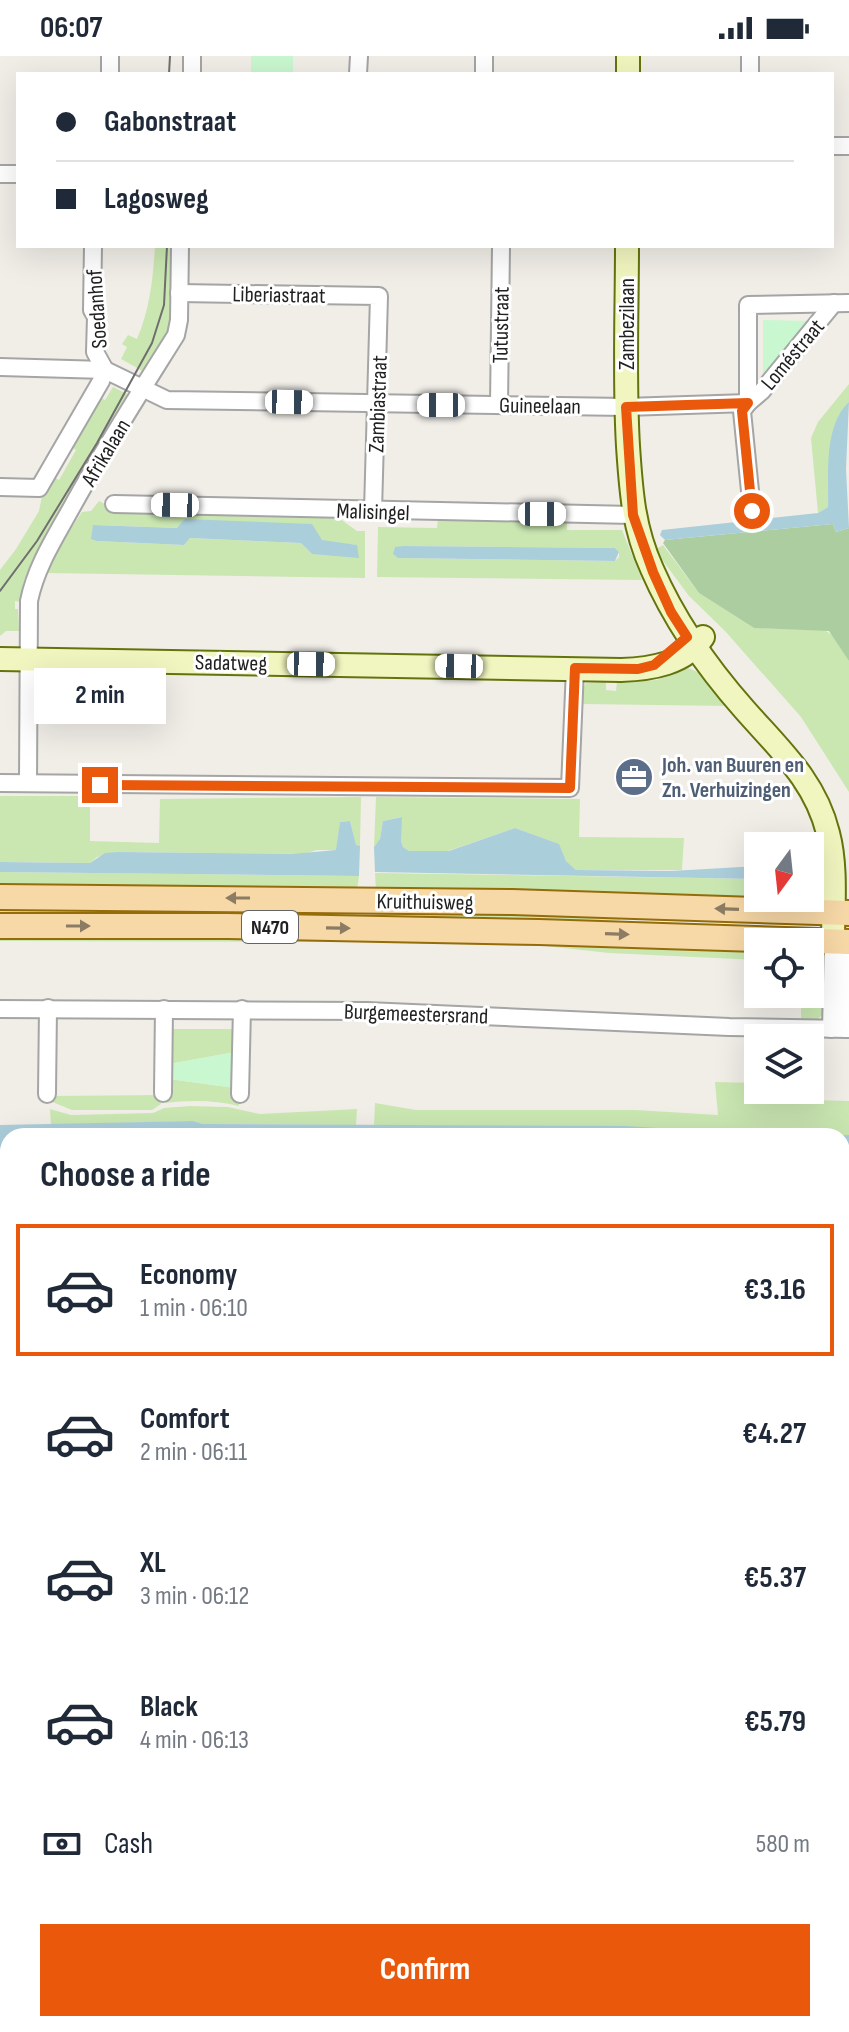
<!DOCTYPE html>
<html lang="en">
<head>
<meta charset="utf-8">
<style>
  :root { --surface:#fff; --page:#f6f6f7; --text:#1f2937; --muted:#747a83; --line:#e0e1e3; --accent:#ea580c }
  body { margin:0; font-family:"Sofia Sans Condensed",sans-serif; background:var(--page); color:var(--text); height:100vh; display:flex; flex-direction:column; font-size:30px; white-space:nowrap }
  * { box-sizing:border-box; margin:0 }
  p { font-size:26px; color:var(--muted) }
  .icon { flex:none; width:44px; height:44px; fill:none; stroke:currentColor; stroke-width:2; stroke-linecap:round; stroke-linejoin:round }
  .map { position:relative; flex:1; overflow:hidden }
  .details { position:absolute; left:0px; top:1072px; width:850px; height:904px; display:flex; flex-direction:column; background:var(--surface); border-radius:24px 24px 0 0; box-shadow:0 8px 32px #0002 }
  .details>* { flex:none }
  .banner { position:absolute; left:16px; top:16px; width:818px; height:176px; border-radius:0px; box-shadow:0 8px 32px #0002; display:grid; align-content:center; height:176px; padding:0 40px; background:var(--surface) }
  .needle { width:52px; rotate:195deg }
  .tools { position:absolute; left:744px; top:776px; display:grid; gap:16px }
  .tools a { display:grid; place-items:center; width:80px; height:80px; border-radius:0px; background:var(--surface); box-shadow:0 8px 32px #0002; font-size:40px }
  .end { position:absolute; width:36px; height:36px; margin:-18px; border:10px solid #ea580c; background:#fff; box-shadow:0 0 0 4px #fff }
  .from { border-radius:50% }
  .bubble { position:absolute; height:56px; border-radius:0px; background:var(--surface); box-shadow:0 8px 32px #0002; font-size:26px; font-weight:700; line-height:56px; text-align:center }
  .car { position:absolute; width:24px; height:48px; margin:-24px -12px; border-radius:10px; box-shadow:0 0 6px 2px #0007; background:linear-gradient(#fff 24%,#345 0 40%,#fff 0 76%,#345 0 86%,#fff 0) }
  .banner b { display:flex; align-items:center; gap:28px; height:76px; font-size:30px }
  .banner b+b { border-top:2px solid var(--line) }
  .banner i { width:20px; height:20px; background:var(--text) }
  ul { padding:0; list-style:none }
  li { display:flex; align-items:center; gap:24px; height:132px; margin:0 16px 12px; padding:0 24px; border:4px solid transparent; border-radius:0px }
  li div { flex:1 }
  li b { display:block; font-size:30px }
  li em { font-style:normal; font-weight:700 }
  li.current { border-color:var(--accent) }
  li>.icon { width:72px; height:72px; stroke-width:1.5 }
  h2 { padding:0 40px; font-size:36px; line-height:96px }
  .pay { display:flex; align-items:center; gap:20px; height:88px; padding:0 40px; font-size:30px }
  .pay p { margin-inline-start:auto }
  .button { display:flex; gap:16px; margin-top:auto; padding:16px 40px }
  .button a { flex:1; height:92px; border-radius:0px; background:var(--accent); color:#fff; font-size:32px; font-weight:700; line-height:92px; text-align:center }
  .status { display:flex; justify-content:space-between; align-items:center; height:56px; padding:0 40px; background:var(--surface); direction:ltr }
  .status svg { height:22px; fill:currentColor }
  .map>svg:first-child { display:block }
  .grass { fill:#cae7b2; fill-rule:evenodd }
  .forest { fill:#abcd9f }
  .park { fill:#c9f7cf }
  .water { fill:#abcedb }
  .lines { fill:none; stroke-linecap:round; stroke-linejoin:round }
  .street-casing { stroke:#a5a5a5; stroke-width:20 }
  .secondary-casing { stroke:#64740c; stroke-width:26 }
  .primary-casing { stroke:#946c09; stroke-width:28 }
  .street { stroke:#fff; stroke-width:16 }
  .secondary { stroke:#f1f6c0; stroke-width:22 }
  .primary { stroke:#f7d8a7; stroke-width:24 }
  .tram { stroke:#6f6f6f; stroke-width:2 }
  .oneway { fill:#8c7c64 }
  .route { stroke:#ea580c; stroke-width:10 }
  .labels { text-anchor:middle; stroke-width:6; stroke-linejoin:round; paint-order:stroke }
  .shield { fill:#fff; stroke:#646464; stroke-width:2 }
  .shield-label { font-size:20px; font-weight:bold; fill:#212121 }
  .street-label { font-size:22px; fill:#212121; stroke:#fff }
  .service-label { font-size:22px; font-weight:bold; fill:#4e5e75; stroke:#fff; text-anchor:start }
</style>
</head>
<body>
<div class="status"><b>06:07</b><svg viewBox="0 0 49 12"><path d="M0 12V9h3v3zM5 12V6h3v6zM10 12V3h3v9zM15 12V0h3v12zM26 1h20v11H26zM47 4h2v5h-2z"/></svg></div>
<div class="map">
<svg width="849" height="1976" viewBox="0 0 849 1976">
  <rect width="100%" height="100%" fill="#f1eee8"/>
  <!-- grass -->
  <g class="grass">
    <path d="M155,190H172L170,268L167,280L146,317L121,303L127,291L122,288L128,279L137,283C150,252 153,223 155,190Z"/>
    <path d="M849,328V346L835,371L831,391L828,451L818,457L811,382L818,366Z"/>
    <path d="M113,331L131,340L34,503L24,524L21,546L15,545V553H18L19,575H6L0,580V514L16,493L39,455L44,430L50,419L59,424L76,394L69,389L98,340L105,344Z"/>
    <path d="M99,445L113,452L332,457L357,475H365V522L45,517L54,498L82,456L91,455ZM93,469L178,472L357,489L312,498L301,487L190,482L184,489L97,485Z"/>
    <path d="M438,462L567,463V474H622L642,524L377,521L378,471L437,472ZM404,490L615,492L619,496V501L615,505L398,502Z"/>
    <path d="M663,489L699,537L754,572L824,574L834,580L849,605V736L801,661L725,575L689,540L655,494Z"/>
    <path d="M687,612C707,617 718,635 731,650L580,648V638L586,627L606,626V634L616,635L617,626L657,624Z"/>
    <path d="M0,740H90V785L159,787L160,743L361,741L360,790H356L350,765L340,766L337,794H317L304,798L118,796L97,801L90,807L0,806Z"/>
    <path d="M376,741L580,743L579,781L684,782L682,814H576L566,805L558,788L515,772L448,795H409L403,791L401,785V761L383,765L380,784L374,791Z"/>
    <path d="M0,816L359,820L357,834L0,832Z"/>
    <path d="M375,817L758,823V842H796L785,845L376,837Z"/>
    <path d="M0,848L356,852V865L0,862Z"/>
    <path d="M378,852L620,858V864L550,869L377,864Z"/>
    <path d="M0,879L358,880L359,886L0,885Z"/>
    <path d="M376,880L551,884L613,891L758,896V904L609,897L545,890L376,886Z"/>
    <path d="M810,900C832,917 826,930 826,955L817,964L801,965V938H810Z"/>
    <path d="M170,973H236L235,996L169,1008Z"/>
    <path d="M169,1023L235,1032L239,1038V1050C215,1044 189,1044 165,1047Z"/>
    <path d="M715,1026L758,1027V1034H773V1037H777L778,1043L849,1045V1079L701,1080L658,1072L374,1069L375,1047L416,1054H636L718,1059Z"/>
    <path d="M161,1039V1048L152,1054H72L50,1045L49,1040Z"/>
    <path d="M190,1050L228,1051L260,1058L357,1053L356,1069L203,1068L193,1065L51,1069L50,1053L71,1059L153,1057L164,1052Z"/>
    <path d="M842,1759L849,1761V1905L842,1902Z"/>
  </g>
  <!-- forest -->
  <path class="forest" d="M833,468L836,476L849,472V605L829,575L754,572L699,537L663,487L665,484Z"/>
  <!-- park -->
  <g class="park">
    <rect x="251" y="0" width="42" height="18"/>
    <path d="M763,264L813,265L763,324Z"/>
    <path d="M235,996V1032L169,1023V1008Z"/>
  </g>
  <!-- water -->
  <g class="water">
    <path d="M849,346L846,413L849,472L836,476L833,468L665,484L660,479L662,474L818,457L828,451C829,420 823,370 849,346Z"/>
    <path d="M185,463L312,468L322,484L357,489L359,502L312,498L301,487L190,482L184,489L97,485L91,483L93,469L177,472Z"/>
    <path d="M404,490L615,492L619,496L615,505L398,502L393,498L395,491Z"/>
    <path d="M402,761L401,785L403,791L409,795H449L515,772L559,788L566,805L576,814L671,815L758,810V823L375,816L374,791L380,783L383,765Z"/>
    <path d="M350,765L356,789L360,790L359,820L0,816V806L90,807L105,797L118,796L292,798L336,794L340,766Z"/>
    <path d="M193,1065L203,1068L625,1070L658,1072L701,1080H8V1092H0V1069Z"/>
    <path d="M849,1079V1166L842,1164V1080H790Z"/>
    <path d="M155,1968H310C288,1976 248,1976 224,1976C207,1973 192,1967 174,1969V1976H155Z"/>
  </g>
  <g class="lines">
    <!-- street casing -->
    <g class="street-casing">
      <g id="street">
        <path d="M110,18V0"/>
        <path d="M192,18V0"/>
        <path d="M358,18L359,0"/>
        <path d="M484,18V0"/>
        <path d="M750,18V0"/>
        <path d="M832,90H849"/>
        <path d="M0,118H18"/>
        <path d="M179,237L379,240L373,455"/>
        <path d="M0,311L105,314L167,344L626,351L748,347L762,335L834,247"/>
        <path d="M499,349L501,190"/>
        <path d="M0,431L39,432L101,325L105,314L95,296L96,261L92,254L93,190"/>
        <path d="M114,448L633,459"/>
        <path d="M752,455L742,355L748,347V249L849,247"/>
        <path d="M0,727L570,732L575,612"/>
        <path d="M28,727L29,545C36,510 56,480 73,449C105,391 141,335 176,279L179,264L180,190"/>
        <path d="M0,953L367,955L729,971L849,973"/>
        <path d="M831,973L833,885"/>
        <path d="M845,973L846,885"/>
        <path d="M163,1037L164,953"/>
        <path d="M47,1038L48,952"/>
        <path d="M240,1038L242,953"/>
        <path d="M0,1164H1"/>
        <path d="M842,1238L849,1240"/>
        <path d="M0,1336H8"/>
        <path d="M0,1569H8"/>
        <path d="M842,1634H849"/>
        <path d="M0,1878L8,1877"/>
      </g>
    </g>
    <!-- secondary casing -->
    <g class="secondary-casing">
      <g id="secondary">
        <path d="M628,18V0"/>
        <path d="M627,190C627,256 624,323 628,390C631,434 633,471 652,513C675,566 706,610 744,653C779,693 815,724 828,777C837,811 833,850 833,885"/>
        <path d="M0,603L621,614C651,613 685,608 703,581"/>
      </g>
    </g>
    <!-- primary casing -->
    <g class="primary-casing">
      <g id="primary">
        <path d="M0,841L512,846L849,857"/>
        <path d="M0,870H227L539,876L849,886"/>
      </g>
    </g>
    <!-- street -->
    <use href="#street" class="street"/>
    <!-- secondary -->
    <use href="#secondary" class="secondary"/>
    <!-- primary -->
    <use href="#primary" class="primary"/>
    <!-- tram -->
    <g class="tram">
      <path d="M169,18L170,0"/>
      <path d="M0,535L37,485L97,387L152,287L164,249L167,190"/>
    </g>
  </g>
  <!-- one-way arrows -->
  <defs><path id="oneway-solid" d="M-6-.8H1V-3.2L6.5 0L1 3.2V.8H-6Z" transform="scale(2)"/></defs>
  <g class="oneway">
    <use href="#oneway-solid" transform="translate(238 842) rotate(-180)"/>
    <use href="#oneway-solid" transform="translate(727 853) rotate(-178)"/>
    <use href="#oneway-solid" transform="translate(78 870)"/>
    <use href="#oneway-solid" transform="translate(338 872) rotate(1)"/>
    <use href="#oneway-solid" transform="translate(617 878) rotate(2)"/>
  </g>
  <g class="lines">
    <!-- route -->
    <path class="route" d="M100,729L570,732L575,612L638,613L654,609L687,581L671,556L653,516L633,459L626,351L748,347L742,355L752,455"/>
  </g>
  <!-- icons -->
  <defs>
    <g id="office-disc" transform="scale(2)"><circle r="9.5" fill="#5c6f8a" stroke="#fff"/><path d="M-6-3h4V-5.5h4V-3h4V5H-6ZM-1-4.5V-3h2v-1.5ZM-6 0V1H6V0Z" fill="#fff"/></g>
  </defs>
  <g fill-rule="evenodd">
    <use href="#office-disc" x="634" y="721"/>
  </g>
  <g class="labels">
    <!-- shield labels -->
    <rect class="shield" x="242" y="855" width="56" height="32" rx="6"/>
    <g class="shield-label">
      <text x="270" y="878">N470</text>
    </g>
    <!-- street labels -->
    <g class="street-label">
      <text transform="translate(279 238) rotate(1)" y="8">Liberiastraat</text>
      <text transform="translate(96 253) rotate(-94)" y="8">Soedanhof</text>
      <text transform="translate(626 268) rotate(-90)" y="8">Zambezilaan</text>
      <text transform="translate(500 269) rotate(-89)" y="8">Tutustraat</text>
      <text transform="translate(792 298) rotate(-50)" y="8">Loméstraat</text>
      <text transform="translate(377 348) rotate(-88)" y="8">Zambiastraat</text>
      <text transform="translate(540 349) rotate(1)" y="8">Guineelaan</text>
      <text transform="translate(105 396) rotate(-59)" y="8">Afrikalaan</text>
      <text transform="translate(373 455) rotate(2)" y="8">Malisingel</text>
      <text transform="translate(231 606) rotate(1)" y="8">Sadatweg</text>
      <text transform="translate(425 845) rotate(1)" y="8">Kruithuisweg</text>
      <text transform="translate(416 957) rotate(2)" y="8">Burgemeestersrand</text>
    </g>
    <!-- service labels -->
    <g class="service-label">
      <text x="662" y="716">Joh. van Buuren en<tspan x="662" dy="25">Zn. Verhuizingen</tspan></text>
    </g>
  </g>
</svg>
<div class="tools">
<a><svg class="needle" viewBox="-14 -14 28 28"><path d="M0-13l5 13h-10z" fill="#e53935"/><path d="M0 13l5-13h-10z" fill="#747a83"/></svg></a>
<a><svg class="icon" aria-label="locate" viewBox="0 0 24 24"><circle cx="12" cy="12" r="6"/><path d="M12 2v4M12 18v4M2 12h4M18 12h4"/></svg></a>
<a><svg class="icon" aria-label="layers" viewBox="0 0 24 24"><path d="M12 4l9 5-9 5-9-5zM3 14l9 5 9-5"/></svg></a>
</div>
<i class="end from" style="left:752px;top:455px"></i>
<i class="end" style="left:100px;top:729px"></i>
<div class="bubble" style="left:34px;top:612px;width:132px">2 min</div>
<i class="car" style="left:289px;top:346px;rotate:91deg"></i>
<i class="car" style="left:441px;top:349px;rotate:270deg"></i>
<i class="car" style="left:175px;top:449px;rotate:271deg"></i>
<i class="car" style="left:542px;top:458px;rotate:90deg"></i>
<i class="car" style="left:311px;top:608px;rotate:91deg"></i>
<i class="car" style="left:459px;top:610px;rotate:271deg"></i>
<div class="banner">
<b><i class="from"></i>Gabonstraat</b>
<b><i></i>Lagosweg</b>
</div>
<section class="details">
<h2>Choose a ride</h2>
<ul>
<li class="current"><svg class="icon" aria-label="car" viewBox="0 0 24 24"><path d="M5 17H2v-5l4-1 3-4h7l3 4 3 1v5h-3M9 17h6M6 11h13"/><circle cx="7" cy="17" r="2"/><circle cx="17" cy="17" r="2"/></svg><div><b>Economy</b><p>1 min · 06:10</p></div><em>€3.16</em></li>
<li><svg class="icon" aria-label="car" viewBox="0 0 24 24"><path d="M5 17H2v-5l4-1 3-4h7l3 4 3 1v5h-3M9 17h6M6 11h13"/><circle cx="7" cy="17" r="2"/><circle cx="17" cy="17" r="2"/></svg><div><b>Comfort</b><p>2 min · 06:11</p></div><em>€4.27</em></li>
<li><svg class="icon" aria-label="car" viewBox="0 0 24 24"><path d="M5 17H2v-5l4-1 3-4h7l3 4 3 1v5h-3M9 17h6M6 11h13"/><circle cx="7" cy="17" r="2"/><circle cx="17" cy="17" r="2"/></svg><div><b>XL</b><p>3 min · 06:12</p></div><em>€5.37</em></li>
<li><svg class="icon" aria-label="car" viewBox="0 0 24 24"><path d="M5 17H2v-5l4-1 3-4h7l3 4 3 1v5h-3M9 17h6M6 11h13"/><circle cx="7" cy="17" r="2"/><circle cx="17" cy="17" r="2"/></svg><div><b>Black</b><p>4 min · 06:13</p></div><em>€5.79</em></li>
</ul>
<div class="pay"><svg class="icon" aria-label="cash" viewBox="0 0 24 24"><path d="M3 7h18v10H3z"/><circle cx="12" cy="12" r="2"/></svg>Cash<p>580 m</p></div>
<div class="button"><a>Confirm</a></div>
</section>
</div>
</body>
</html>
